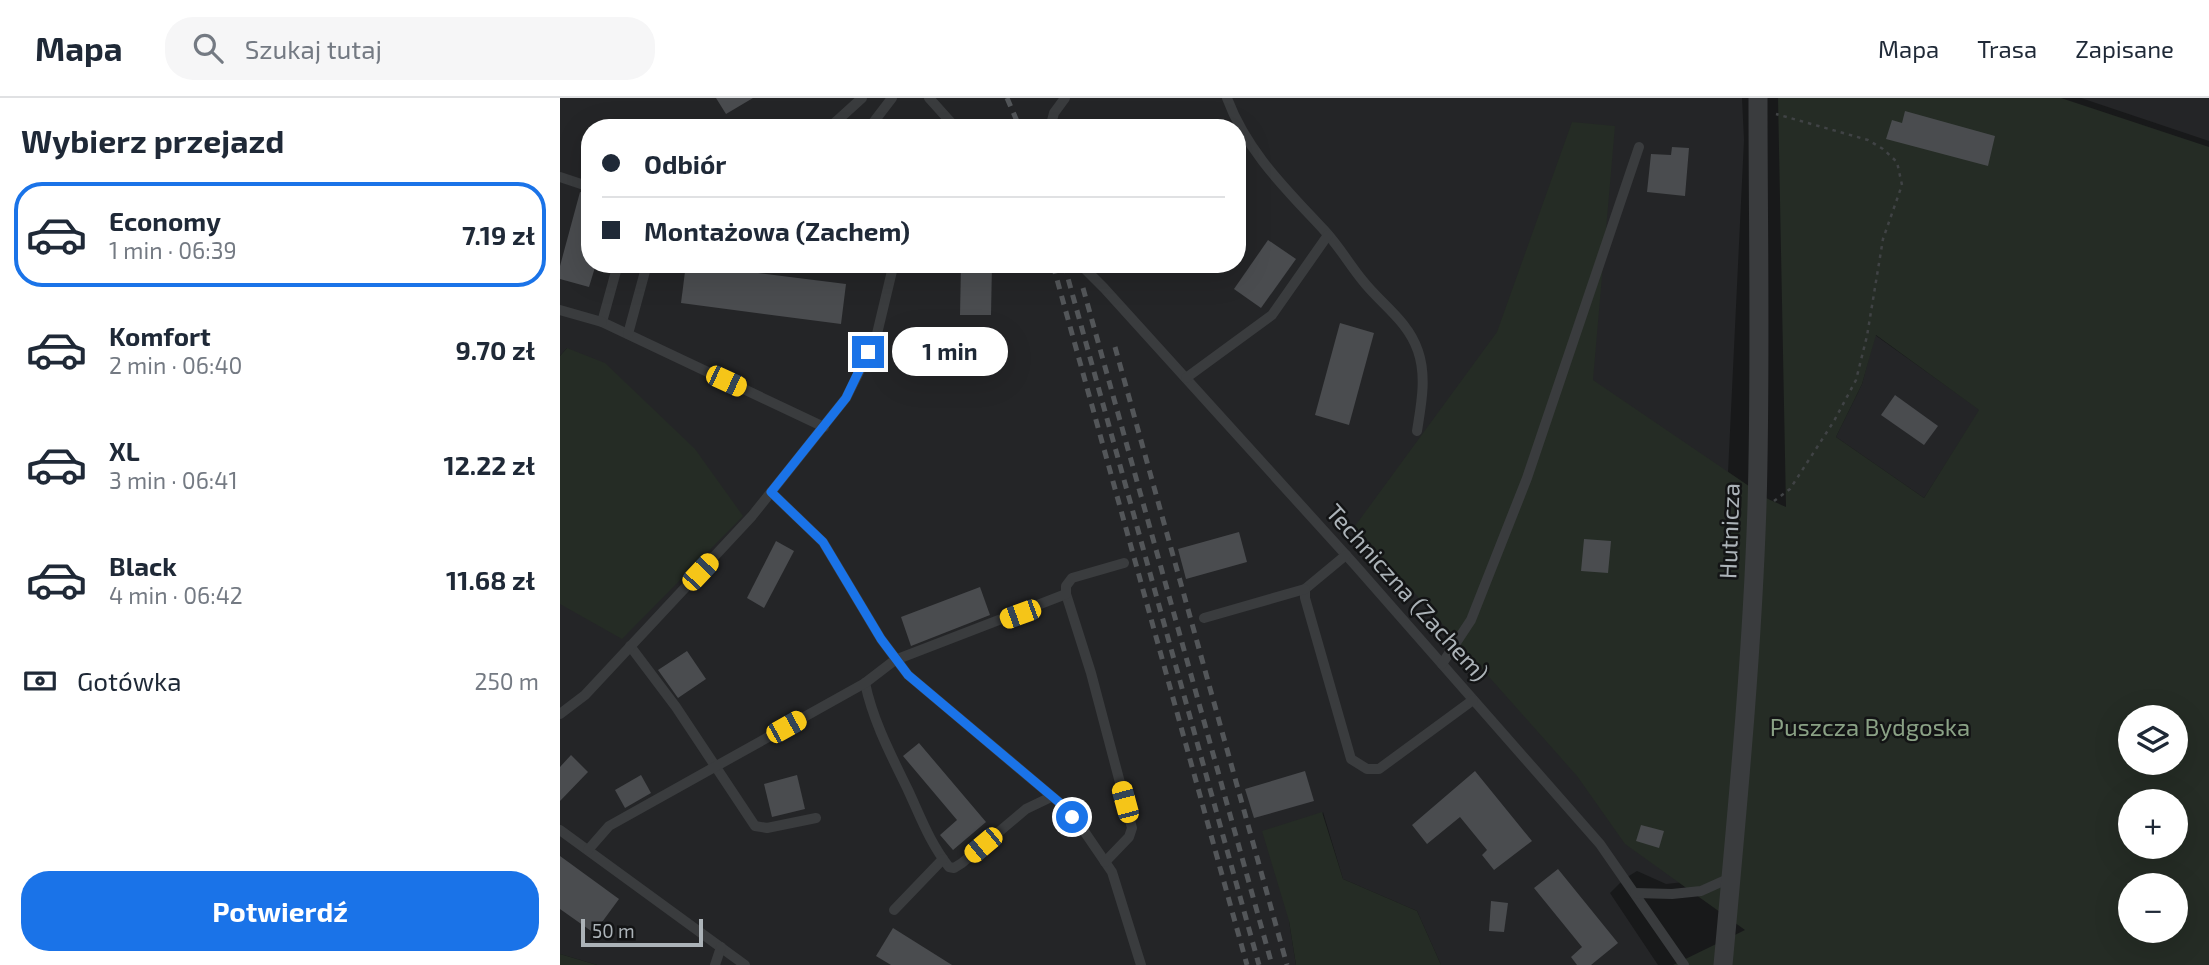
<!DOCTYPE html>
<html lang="pl">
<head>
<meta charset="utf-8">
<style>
  :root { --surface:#fff; --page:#f6f6f7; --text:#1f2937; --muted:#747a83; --line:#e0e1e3; --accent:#1a73e8 }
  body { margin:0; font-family:"Exo 2",sans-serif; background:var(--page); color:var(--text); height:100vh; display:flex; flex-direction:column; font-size:26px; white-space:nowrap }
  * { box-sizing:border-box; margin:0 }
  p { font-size:23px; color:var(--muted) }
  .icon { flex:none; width:38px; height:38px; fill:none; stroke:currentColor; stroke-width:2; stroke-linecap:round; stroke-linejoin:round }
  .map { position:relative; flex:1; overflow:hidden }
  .panel { display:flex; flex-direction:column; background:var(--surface); width:560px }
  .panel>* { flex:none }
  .hud { position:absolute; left:21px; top:21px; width:665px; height:154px; border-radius:28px; box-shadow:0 7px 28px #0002; display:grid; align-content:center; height:154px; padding:0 21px; background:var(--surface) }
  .controls { position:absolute; left:1558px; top:607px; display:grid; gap:14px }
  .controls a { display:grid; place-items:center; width:70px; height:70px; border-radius:50%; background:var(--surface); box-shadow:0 7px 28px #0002; font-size:35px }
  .scale { position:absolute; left:21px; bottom:18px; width:122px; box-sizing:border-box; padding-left:7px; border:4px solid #acb3b8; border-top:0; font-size:19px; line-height:24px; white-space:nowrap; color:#acb3b8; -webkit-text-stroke:5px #131415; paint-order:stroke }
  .end { position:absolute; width:32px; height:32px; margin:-16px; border:9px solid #1a73e8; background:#fff; box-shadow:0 0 0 4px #fff }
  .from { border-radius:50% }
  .bubble { position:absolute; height:49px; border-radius:24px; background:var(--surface); box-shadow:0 7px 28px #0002; font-size:23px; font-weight:700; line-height:49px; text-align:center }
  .car { position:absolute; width:21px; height:42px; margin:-21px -10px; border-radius:9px; box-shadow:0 0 5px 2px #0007; background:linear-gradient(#f5c518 24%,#345 0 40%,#f5c518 0 76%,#345 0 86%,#f5c518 0) }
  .hud b { display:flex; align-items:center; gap:24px; height:66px; font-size:26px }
  .hud b+b { border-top:2px solid var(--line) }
  .hud i { width:18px; height:18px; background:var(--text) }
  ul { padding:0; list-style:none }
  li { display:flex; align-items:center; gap:21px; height:105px; margin:0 14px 10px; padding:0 7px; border:4px solid transparent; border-radius:28px }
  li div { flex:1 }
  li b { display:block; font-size:26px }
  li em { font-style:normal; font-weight:700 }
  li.current { border-color:var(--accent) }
  li>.icon { width:63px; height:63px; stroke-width:1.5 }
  h2 { padding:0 21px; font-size:32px; line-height:84px }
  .pay { display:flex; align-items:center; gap:18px; height:77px; padding:0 21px; font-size:26px }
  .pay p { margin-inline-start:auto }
  .cta { display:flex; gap:14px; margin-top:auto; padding:14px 21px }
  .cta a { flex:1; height:80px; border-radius:28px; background:var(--accent); color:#fff; font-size:28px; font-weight:700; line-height:80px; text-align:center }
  header { display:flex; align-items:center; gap:42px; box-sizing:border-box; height:98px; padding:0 35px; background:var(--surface); border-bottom:2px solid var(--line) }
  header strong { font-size:33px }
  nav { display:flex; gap:38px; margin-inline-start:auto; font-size:24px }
  .search { width:490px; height:63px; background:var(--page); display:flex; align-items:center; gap:18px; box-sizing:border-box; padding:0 24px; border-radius:28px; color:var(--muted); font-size:26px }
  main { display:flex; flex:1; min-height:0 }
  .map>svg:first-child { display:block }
  .built { fill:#242527; fill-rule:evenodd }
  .green { fill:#252c25; fill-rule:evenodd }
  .building { fill:#4a4c4f }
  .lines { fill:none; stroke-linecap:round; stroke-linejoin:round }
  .path { stroke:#404345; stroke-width:2.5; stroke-dasharray:3.5 5; stroke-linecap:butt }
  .lane { stroke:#3a3c3e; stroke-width:10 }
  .street { stroke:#3a3c3e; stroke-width:19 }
  .rail { stroke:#535659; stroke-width:5; stroke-dasharray:9 7; stroke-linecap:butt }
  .route { stroke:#1a73e8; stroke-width:9 }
  .labels { text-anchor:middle; stroke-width:5; stroke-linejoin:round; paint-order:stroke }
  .street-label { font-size:24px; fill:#acb3b8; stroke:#131415 }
  .park-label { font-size:24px; fill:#8aa185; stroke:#131415 }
</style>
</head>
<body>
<header>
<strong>Mapa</strong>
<div class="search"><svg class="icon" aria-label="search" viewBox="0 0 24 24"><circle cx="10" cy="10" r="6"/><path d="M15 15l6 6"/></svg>Szukaj tutaj</div>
<nav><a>Mapa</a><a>Trasa</a><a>Zapisane</a></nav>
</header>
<main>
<section class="panel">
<h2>Wybierz przejazd</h2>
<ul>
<li class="current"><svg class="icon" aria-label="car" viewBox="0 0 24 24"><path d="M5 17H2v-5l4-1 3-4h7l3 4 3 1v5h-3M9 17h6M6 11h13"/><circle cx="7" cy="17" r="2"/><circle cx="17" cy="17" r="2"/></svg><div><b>Economy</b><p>1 min · 06:39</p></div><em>7.19 zł</em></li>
<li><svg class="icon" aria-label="car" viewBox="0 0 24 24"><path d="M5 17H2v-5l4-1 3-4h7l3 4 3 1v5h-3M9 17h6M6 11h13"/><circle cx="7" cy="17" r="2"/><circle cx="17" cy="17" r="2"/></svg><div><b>Komfort</b><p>2 min · 06:40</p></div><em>9.70 zł</em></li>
<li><svg class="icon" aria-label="car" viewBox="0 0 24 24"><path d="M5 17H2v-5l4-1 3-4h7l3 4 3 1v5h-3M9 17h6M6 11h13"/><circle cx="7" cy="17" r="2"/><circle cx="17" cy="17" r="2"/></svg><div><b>XL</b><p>3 min · 06:41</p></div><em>12.22 zł</em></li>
<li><svg class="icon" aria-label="car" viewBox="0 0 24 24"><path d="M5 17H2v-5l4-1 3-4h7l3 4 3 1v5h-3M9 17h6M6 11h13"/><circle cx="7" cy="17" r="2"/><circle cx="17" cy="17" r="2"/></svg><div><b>Black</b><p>4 min · 06:42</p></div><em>11.68 zł</em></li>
</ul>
<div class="pay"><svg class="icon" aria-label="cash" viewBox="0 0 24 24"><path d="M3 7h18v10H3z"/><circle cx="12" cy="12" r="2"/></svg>Gotówka<p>250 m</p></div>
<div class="cta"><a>Potwierdź</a></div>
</section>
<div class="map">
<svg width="1649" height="867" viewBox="0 0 1649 867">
  <rect width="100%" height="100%" fill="#18191a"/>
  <!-- built -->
  <g class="built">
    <path d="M0,0H1182L1184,42L1149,771L1133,783L1106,786L1077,773L1064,781L1050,795L1098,867H881L857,813L783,781L763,714L729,823L736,867H37L0,856V506H2L7,250L0,258ZM30,30H677V166H30Z"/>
    <path d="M1521,0H1649V43Z"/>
    <path d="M1315,237L1420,312L1364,400L1276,339L1302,286Z"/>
  </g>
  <!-- green -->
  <g class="green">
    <path d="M1218,0H1501L1649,49V867H1113L1185,832L1065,746L1017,678L795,428L937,234L1012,24L1055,28L1033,282L1208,401L1226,409ZM1316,237L1419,312L1364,400L1276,339L1302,286ZM1570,620H1615V665H1570ZM1570,704H1615V749H1570ZM1570,788H1615V833H1570Z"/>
    <path d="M7,250L45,265L135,351L183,418L62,541L0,506V258Z"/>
    <path d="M762,714L783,781L857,813L881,867H736L729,823L702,733Z"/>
    <path d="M0,856L37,867H0Z"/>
  </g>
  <!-- building -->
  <g class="building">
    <path d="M156,0H193L166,16Z"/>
    <path d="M1345,13L1435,38L1428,68L1326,41L1332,22L1342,25Z"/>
    <path d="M1112,49L1129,50L1125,98L1087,94L1091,56L1111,57Z"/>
    <path d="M20,94L30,96V166H36L29,189L0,181V168Z"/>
    <path d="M708,142L736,161L701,210L674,191Z"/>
    <path d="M126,166L286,186L281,226L121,205Z"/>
    <path d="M401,166H432L431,217H400Z"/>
    <path d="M780,225L814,235L789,327L755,317Z"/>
    <path d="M1335,297L1378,328L1364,347L1321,317Z"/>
    <path d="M679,434L687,464L626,481L618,451Z"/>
    <path d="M1024,441L1051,443L1048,475L1021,473Z"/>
    <path d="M216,443L234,453L204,510L187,500Z"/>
    <path d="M420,489L430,517L351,548L341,519Z"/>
    <path d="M127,553L146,581L118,600L98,572Z"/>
    <path d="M359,645L426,724L393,752L380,737L397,722L343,658Z"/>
    <path d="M11,657L28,674L0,703V669Z"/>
    <path d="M745,673L754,703L694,720L685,691Z"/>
    <path d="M915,673L972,743L934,772L922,757L927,752L900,719L867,746L852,727Z"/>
    <path d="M81,677L91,695L65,710L55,692Z"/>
    <path d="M237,677L245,711L212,719L204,686Z"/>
    <path d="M1081,727L1104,733L1099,750L1076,743Z"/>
    <path d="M0,758L59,801L34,835L0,811Z"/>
    <path d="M998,771L1058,845L1031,867H1017L1011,859L1022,849L974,790Z"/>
    <path d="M931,803L948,805L944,834L929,833Z"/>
    <path d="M333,830L392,867H331L316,858Z"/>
  </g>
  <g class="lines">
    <!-- path -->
    <path class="path" d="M1214,403L1230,391L1274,323L1296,282L1307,238L1323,141L1342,87L1337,64L1323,51L1308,42L1216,16"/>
    <!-- lane -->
    <g class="lane">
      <path d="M369,0L396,30"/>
      <path d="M667,0C687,54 726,91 764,132C779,148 789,166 803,183C822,207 848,223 858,253C867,279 861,307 857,333"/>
      <path d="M269,30L302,0"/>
      <path d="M309,30L332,0"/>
      <path d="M490,30L494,15L505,0"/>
      <path d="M0,79L30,89"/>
      <path d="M58,166L42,224L264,329"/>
      <path d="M520,166L544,190L795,467L1040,746L1124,867"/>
      <path d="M0,212L42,224"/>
      <path d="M68,236L87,166"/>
      <path d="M626,280L712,217L768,137"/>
      <path d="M211,394L263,444L321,541L348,577L500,705L524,733L552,774L581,867"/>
      <path d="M786,457L745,491V500L791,661L807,671H819L913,602"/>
      <path d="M506,496L531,575L572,730L569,739L545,764"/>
      <path d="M644,520L745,491"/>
      <path d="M70,548L116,609L195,728L207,730L256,720"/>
      <path d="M882,566L911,522L967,380L1079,49"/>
      <path d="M305,585C313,623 331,657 348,692C361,720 370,745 389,769L394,770L402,765L466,711L491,699"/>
      <path d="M0,616L25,597L192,418L286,300L316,240L332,173L337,166"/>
      <path d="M0,732L185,867"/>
      <path d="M28,752L49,728L305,585L335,562L506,496V488L512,480L564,465"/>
      <path d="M1075,795L1112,796L1141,793L1170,780"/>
      <path d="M334,812L383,761"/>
      <path d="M155,867L161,849"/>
    </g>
    <!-- street -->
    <path class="street" d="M1163,867C1177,714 1192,561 1197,408C1201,272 1198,136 1198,0"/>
    <!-- rail -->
    <g class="rail">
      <path d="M447,0L460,30"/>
      <path d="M504,166L699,867"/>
      <path d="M493,167L687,867"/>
      <path d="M523,190L712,867"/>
      <path d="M555,249L727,867"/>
    </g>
  </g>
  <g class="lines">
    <!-- route -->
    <path class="route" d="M308,254L286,300L211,394L263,444L321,541L348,577L500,705L512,719"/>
  </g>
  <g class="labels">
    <!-- street labels -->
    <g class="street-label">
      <text transform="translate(1170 433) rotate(-88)" y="8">Hutnicza</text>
      <text transform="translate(847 495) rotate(48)" y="8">Techniczna (Zachem)</text>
    </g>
    <!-- park labels -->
    <g class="park-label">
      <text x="1310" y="638">Puszcza Bydgoska</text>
    </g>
  </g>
</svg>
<div class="controls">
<a><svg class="icon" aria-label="layers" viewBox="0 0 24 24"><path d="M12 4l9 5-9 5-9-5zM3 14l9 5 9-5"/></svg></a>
<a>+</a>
<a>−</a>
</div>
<div class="scale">50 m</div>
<i class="end from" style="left:512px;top:719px"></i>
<i class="end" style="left:308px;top:254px"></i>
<div class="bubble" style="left:332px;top:229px;width:116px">1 min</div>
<i class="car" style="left:166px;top:283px;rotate:115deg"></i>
<i class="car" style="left:140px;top:474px;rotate:43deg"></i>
<i class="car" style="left:460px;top:516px;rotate:250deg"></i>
<i class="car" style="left:226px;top:629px;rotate:61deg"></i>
<i class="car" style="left:565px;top:704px;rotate:345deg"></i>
<i class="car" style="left:423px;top:747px;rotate:230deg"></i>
<div class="hud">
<b><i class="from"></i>Odbiór</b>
<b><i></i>Montażowa (Zachem)</b>
</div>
</div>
</main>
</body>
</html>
